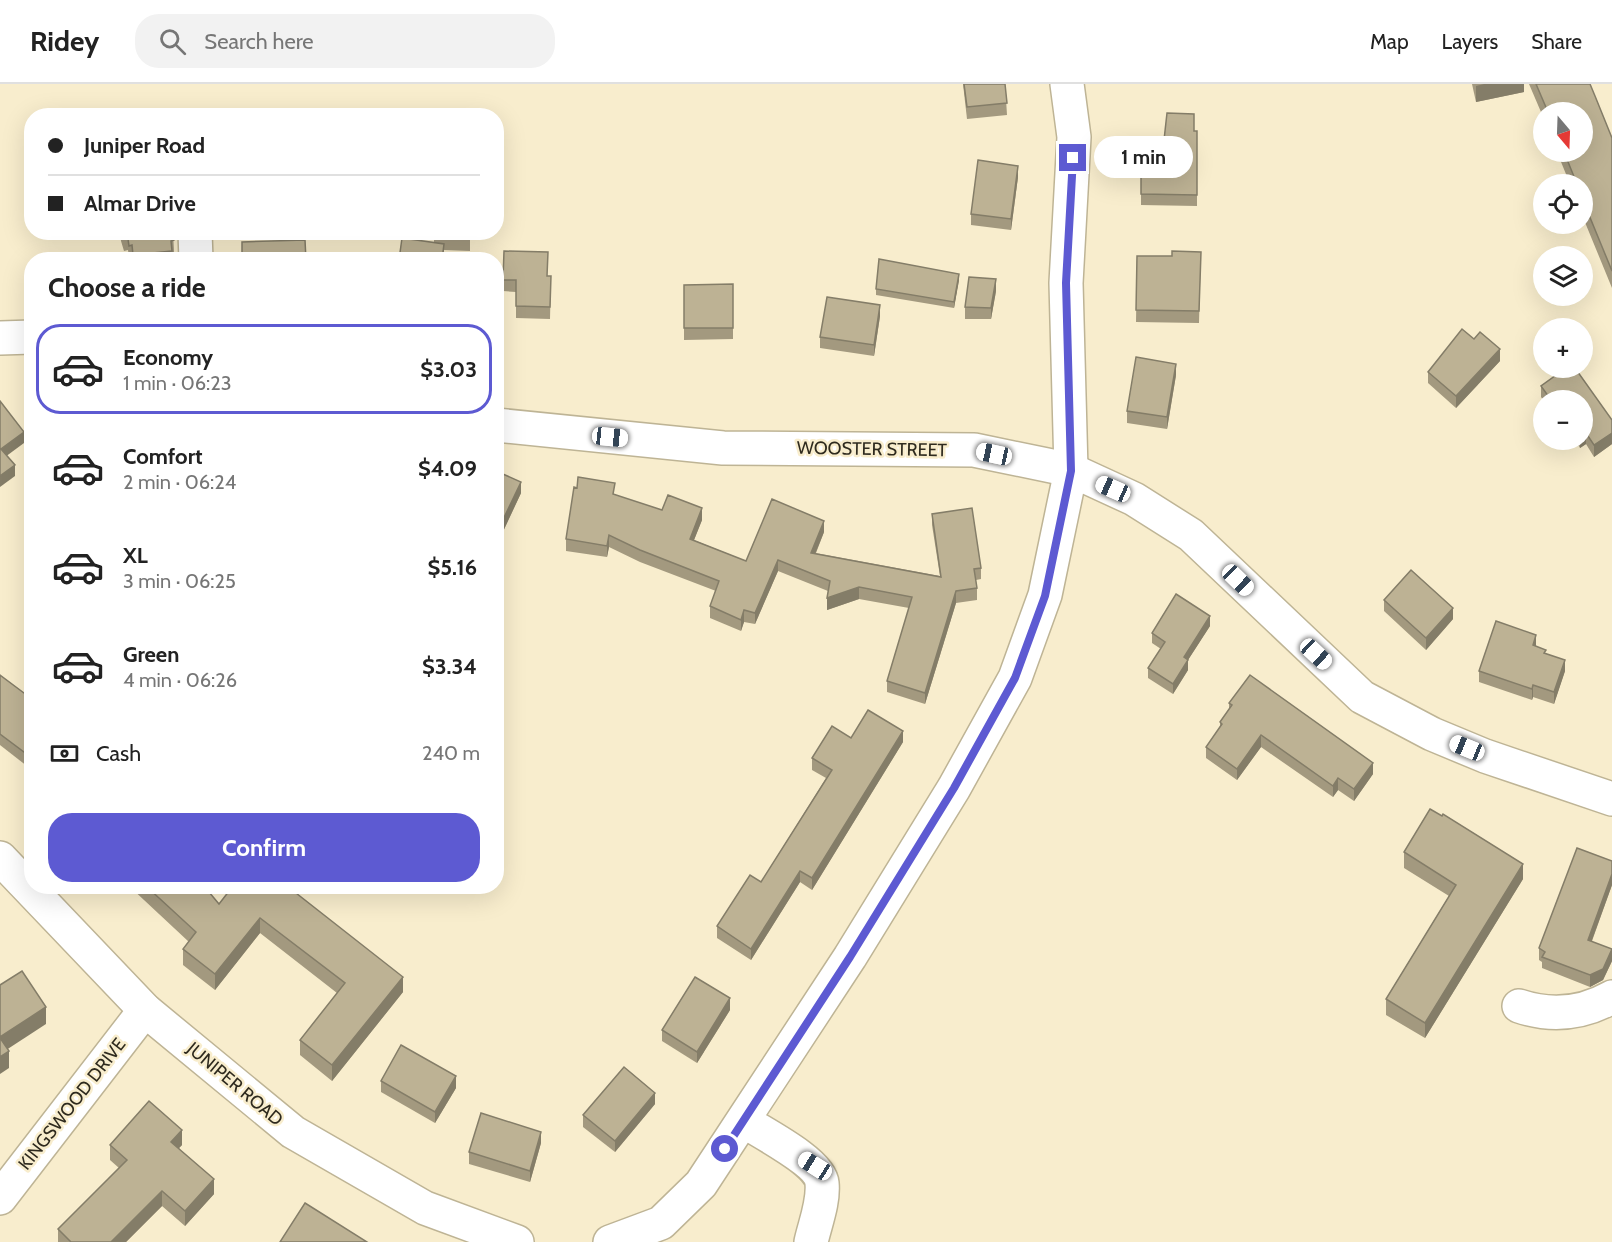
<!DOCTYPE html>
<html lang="en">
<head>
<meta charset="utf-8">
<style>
  :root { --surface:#fff; --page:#f2f2f2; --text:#222; --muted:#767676; --line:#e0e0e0; --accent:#5d5ad2 }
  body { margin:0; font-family:Cabin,sans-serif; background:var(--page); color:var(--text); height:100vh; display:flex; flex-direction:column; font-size:22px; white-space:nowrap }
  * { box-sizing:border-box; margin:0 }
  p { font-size:20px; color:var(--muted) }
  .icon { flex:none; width:33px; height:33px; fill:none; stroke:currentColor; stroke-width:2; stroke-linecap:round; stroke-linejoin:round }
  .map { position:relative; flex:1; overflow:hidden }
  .details { position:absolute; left:24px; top:168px; width:480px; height:642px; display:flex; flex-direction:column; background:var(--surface); border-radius:24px; box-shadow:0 6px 24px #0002 }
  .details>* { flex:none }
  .banner { position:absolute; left:24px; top:24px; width:480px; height:132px; border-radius:24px; box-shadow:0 6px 24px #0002; display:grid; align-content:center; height:132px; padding:0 24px; background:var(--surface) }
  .needle { width:39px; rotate:161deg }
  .controls { position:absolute; left:1533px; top:18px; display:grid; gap:12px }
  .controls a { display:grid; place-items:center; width:60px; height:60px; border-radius:50%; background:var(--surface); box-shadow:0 6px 24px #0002; font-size:30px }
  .end { position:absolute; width:27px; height:27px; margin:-14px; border:8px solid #5d5ad2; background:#fff; box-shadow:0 0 0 3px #fff }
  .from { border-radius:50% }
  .bubble { position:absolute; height:42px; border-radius:21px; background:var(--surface); box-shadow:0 6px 24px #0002; font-size:20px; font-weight:700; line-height:42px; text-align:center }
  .car { position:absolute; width:18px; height:36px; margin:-18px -9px; border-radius:8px; box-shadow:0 0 4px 2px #0007; background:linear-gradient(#fff 24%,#345 0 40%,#fff 0 76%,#345 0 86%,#fff 0) }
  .banner b { display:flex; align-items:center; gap:21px; height:57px; font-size:22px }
  .banner b+b { border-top:2px solid var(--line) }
  .banner i { width:15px; height:15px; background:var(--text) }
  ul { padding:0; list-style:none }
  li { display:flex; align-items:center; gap:18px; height:90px; margin:0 12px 9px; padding:0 12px; border:3px solid transparent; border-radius:24px }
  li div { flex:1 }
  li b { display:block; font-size:22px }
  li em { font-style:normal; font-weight:700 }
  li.on { border-color:var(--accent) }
  li>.icon { width:54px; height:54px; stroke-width:1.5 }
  h2 { padding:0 24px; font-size:27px; line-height:72px }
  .pay { display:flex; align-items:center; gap:15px; height:66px; padding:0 24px; font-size:22px }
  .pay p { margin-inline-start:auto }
  .cta { display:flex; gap:12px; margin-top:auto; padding:12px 24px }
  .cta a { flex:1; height:69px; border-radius:24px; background:var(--accent); color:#fff; font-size:24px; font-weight:700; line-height:69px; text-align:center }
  header { display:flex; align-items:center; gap:36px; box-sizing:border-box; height:84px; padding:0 30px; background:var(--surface); border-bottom:2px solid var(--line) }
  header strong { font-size:28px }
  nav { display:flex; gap:33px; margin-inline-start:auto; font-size:21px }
  .search { width:420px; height:54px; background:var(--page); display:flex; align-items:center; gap:15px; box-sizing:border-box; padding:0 21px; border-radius:24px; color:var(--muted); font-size:22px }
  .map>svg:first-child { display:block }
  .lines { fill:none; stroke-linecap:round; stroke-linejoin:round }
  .minor-casing { stroke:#beb495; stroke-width:36 }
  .minor { stroke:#fff; stroke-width:33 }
  .wall { fill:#a3997f }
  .shaded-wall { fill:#847d68 }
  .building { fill:#bdb294; stroke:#847d68; stroke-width:1.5 }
  .route { stroke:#5d5ad2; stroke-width:8 }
  .labels { text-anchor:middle; stroke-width:5; stroke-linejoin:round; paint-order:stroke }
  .street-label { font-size:18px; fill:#2e2a1e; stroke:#f8edcd }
</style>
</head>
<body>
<header>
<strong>Ridey</strong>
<div class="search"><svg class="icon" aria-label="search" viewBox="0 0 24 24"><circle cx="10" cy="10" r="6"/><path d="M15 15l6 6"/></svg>Search here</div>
<nav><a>Map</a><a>Layers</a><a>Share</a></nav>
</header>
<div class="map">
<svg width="1612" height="1158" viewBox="0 0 1612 1158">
  <rect width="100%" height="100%" fill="#f8edcd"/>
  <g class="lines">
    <!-- minor casing -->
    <g class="minor-casing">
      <g id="minor">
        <path d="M195,148L196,176"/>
        <path d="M0,254L32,253"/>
        <path d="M496,341L723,364L974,366L1071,386L1134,415L1191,451L1362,613L1432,650L1485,672L1612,715"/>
        <path d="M0,774L145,926L293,1048L425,1124L517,1158"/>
        <path d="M1519,922C1552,933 1582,930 1612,913"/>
        <path d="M744,1037C762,1049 820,1078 822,1099C824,1118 815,1140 811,1158"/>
        <path d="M0,1114L145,926"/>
        <path d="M610,1158L661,1139L701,1100L850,873L954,704L1015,594L1045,511L1071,386L1066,199L1074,53L1067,0"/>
      </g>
    </g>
    <!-- minor -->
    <use href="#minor" class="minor"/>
  </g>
  <!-- wall -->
  <g class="wall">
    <path d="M963,0H1005L1007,31L967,35Z"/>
    <path d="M1472,0H1524V8L1476,18Z"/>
    <path d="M1529,0H1590L1612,54V204L1582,131V100H1570L1557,68H1582V28H1544V35Z"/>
    <path d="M1194,47H1197V122L1141,121V56H1164Z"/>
    <path d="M1018,93L1011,146L971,141V130Z"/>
    <path d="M120,148H173L174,168H172V176H132V173H129L128,166L124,167L121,157Z"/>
    <path d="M434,148H470V167L444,166V176H399L434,159Z"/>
    <path d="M504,167L547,192H551L550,235L516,234V208L503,207Z"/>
    <path d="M1201,168L1199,239L1136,238L1137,172H1172Z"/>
    <path d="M959,196L954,224L876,211V205Z"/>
    <path d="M733,200V255L684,256V201Z"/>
    <path d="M996,207L991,235H965V223Z"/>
    <path d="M880,232L874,272L820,264V253Z"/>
    <path d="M1500,277L1456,324L1428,299V288Z"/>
    <path d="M1566,284H1575L1612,336V360L1594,373L1586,360L1580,364L1575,356H1582V316L1544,317L1541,313V302Z"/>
    <path d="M1176,291L1167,345L1127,339V327Z"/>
    <path d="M496,387L521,409L500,454L496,452Z"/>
    <path d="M662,426L702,436L694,456L746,477L824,448L816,469L940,492L932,441V430L981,484V495L976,496L977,504V516L956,519L925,620L887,608V597L909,524L859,515L827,526L828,507L778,487L755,540L744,538L741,547L710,534V522L716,507L640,478L609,463L607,473L566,467V455Z"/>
    <path d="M1384,516L1453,535L1426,566L1384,527Z"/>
    <path d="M1210,542L1188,576V586L1173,610L1148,594V584L1161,565L1152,559V549Z"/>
    <path d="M1536,562L1565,587L1554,620L1533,613L1532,616L1479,598V587Z"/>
    <path d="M0,591L32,615V686L0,661Z"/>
    <path d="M1229,619L1373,690L1354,717L1338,706L1333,713L1261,663L1237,696L1206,674V663L1220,644V638L1229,625Z"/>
    <path d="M851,654L903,658L812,806L800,798L751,876L717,854V842L761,798L826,694L812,686V674Z"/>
    <path d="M1404,768L1523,795L1425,954L1386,931V915L1449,812L1404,784Z"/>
    <path d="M1612,777V801L1592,857L1612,877L1603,896L1590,903L1542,884V878L1539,876V864Z"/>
    <path d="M129,802H204L219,820L233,802L403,908L332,997L300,971V956L337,909L260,849L215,906L183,881V865L189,858Z"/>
    <path d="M730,926L697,979L662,957V946Z"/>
    <path d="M381,997L456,1004L435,1039L381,1008Z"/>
    <path d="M655,1020L615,1068L583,1043V1031Z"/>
    <path d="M541,1059L530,1098L469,1080V1068Z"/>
    <path d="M110,1061H182L179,1064L214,1110L185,1142L162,1122L126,1158H58V1145L119,1084L110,1076Z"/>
  </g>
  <!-- shaded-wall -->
  <g class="shaded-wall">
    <path d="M1484,0H1524V8L1476,18V2Z"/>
    <path d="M1018,82V93L1011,146V135Z"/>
    <path d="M959,190V196L954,224V218Z"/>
    <path d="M996,195V207L991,235V224Z"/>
    <path d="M880,221V232L874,272V261Z"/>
    <path d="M1500,265V277L1456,324V312Z"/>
    <path d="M1176,280V291L1167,345V333Z"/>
    <path d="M24,348V359L1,376V365Z"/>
    <path d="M1586,349V360L1580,364V356H1582V351Z"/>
    <path d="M1612,349V360L1594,373V361Z"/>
    <path d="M15,381V392L0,403V392Z"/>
    <path d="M521,398V409L500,454V442Z"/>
    <path d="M702,424V436L690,466V455Z"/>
    <path d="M824,437V448L811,480V469Z"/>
    <path d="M609,451V463L607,473V462Z"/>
    <path d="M778,476V487L755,540V529Z"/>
    <path d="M859,503V515L827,526V514Z"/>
    <path d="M956,507V519L925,620V609Z"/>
    <path d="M1453,524V535L1426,566V554Z"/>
    <path d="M744,526V538L741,547V536Z"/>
    <path d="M1210,532V542L1188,576V586L1173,610V600L1184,573Z"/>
    <path d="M1536,551V563L1533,561Z"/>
    <path d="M1565,576V587L1554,620V608Z"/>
    <path d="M1533,601V613L1532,616V605Z"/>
    <path d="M903,647V658L812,806V794Z"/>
    <path d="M1261,651V663L1237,696V685Z"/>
    <path d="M1373,679V690L1354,717V705Z"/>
    <path d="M1338,694V706L1333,713V702Z"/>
    <path d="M1523,780V795L1425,954V939Z"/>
    <path d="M800,787V798L751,876V865Z"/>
    <path d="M1612,790V801L1588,867V856Z"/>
    <path d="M260,834V849L215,906V890Z"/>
    <path d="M1612,865V877L1603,896L1590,903V891Z"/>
    <path d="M403,893V908L332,997V981Z"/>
    <path d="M730,914V926L697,979V968Z"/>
    <path d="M46,923V940L0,970V953Z"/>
    <path d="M9,967V984L0,990V973Z"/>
    <path d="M456,992V1004L435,1039V1028Z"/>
    <path d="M655,1009V1020L615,1068V1057Z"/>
    <path d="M182,1046V1061L171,1072V1058Z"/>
    <path d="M541,1048V1059L530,1098V1087Z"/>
    <path d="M214,1095V1110L185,1142V1127Z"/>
    <path d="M162,1107V1122L126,1158H111Z"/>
  </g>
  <!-- building -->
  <g class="building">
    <path d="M964,0H1005L1007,19L967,23Z"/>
    <path d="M1536,0H1590L1595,12L1612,54V187L1582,114V100H1577L1564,68H1582V28H1548Z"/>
    <path d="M1167,29L1194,30V47H1197V111L1141,110V56H1164Z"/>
    <path d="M978,76L1018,82L1011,135L971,130Z"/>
    <path d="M122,148H173L174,156L171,157L172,167L133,171L132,161L129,162L128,155H124Z"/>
    <path d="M434,148H470V155L434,154Z"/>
    <path d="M402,154L444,160L442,176H399Z"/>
    <path d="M305,156L306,176H242V158Z"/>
    <path d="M504,167L548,168L547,192H551L550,223L516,222V196H503Z"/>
    <path d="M1172,167L1201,168L1199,227L1136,226L1137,172H1172Z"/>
    <path d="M879,175L959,190L954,218L876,205Z"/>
    <path d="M969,193L996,195L991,224L965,223Z"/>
    <path d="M733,200V244H684V201Z"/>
    <path d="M827,213L880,221L874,261L820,253Z"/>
    <path d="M1462,245L1474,255L1480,248L1500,265L1456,312L1428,288Z"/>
    <path d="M1136,273L1176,280L1167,333L1127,327Z"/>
    <path d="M1566,284H1575L1612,336V349L1594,361L1586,349L1582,351V316H1551L1541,302Z"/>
    <path d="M0,317L24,348L1,365L15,381L0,392Z"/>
    <path d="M496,387L521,398L500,442L496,441Z"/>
    <path d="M578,393L615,399L613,410L662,426L668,411L702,424L690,455L746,477L772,415L824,437L811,469L941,493L932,430L972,424L981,484L974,485L977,504L956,507L925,609L887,597L912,513L859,503L827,514L830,497L778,476L755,529L744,526L741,536L710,522L719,497L640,466L609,451L607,462L566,455L574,403L577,404Z"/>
    <path d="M1411,486L1453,524L1426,554L1384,516Z"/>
    <path d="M1176,510L1210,532L1184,573L1188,576L1173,600L1148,584L1165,558L1152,549Z"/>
    <path d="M1496,537L1536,551L1533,561L1546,566L1544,569L1565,576L1554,608L1533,601L1532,605L1479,587Z"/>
    <path d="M0,591L32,615V674L0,650Z"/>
    <path d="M1250,591L1373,679L1354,705L1338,694L1333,702L1261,651L1237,685L1206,663L1222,640L1220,638L1232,621L1229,619Z"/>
    <path d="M868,626L903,647L812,794L800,787L751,865L717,842L750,791L761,798L832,686L812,674L832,642L851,654Z"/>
    <path d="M1430,725L1442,732L1443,730L1523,780L1425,939L1386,915L1456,801L1404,768Z"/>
    <path d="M1577,764L1612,777V790L1588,856L1612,865L1603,885L1590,891L1542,873L1545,868L1539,864Z"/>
    <path d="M146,802H204L219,820L233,802H287L403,893L332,981L300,956L345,899L260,834L215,890L183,865L196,848Z"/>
    <path d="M22,887L46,923L0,953V901Z"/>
    <path d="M695,893L730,914L697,968L662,946Z"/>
    <path d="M0,954L9,967L0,973Z"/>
    <path d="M401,961L456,992L435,1028L381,997Z"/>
    <path d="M624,983L655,1009L615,1057L583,1031Z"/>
    <path d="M149,1017L182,1046L171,1058L214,1095L185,1127L162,1107L111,1158H71L58,1145L127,1076L110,1061Z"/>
    <path d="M481,1029L541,1048L530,1087L469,1068Z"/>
    <path d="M305,1119L367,1158H280Z"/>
  </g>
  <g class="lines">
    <!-- route -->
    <path class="route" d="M725,1065L850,873L954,704L1015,594L1045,512L1071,387L1066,199L1073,74"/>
  </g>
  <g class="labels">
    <!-- street labels -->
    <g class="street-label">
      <text transform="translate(872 365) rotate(1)" y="6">WOOSTER STREET</text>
      <text transform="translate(235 1000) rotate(40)" y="6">JUNIPER ROAD</text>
      <text transform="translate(72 1020) rotate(-52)" y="6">KINGSWOOD DRIVE</text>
    </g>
  </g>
</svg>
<div class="controls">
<a><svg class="needle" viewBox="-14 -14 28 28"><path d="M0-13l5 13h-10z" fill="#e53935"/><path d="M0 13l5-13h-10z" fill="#767676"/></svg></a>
<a><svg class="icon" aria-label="locate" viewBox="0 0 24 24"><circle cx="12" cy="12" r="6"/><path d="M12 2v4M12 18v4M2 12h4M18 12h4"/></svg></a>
<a><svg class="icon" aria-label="layers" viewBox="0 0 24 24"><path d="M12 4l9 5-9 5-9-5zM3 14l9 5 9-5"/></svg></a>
<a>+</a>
<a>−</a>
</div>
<i class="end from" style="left:725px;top:1065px"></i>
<i class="end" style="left:1073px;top:74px"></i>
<div class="bubble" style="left:1094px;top:52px;width:99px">1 min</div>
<i class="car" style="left:610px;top:353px;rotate:96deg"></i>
<i class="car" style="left:994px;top:370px;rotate:282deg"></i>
<i class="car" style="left:1113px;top:405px;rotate:294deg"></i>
<i class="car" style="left:1238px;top:496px;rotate:134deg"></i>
<i class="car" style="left:1316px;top:570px;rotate:133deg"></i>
<i class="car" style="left:1467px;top:664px;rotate:292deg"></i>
<i class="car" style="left:815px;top:1082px;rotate:302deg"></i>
<div class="banner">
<b><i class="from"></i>Juniper Road</b>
<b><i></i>Almar Drive</b>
</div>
<section class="details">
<h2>Choose a ride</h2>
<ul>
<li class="on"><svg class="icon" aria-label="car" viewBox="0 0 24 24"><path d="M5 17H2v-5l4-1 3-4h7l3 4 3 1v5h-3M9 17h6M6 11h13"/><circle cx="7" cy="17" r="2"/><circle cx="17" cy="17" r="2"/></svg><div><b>Economy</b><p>1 min · 06:23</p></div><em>$3.03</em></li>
<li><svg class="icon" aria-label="car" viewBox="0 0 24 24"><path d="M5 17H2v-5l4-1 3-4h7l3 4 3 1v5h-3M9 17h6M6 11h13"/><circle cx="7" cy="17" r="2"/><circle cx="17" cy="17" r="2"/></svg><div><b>Comfort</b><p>2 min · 06:24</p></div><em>$4.09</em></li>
<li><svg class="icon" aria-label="car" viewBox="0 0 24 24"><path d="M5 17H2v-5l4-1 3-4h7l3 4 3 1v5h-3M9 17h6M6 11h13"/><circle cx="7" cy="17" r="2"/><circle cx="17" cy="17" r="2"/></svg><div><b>XL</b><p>3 min · 06:25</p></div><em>$5.16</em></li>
<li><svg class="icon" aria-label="car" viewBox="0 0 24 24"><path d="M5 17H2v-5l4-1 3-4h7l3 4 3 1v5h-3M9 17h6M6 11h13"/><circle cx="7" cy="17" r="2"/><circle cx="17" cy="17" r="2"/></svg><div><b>Green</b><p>4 min · 06:26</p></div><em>$3.34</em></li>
</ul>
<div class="pay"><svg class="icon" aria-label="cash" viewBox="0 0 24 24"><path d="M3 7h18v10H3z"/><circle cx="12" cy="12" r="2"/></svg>Cash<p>240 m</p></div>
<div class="cta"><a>Confirm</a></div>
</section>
</div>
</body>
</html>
